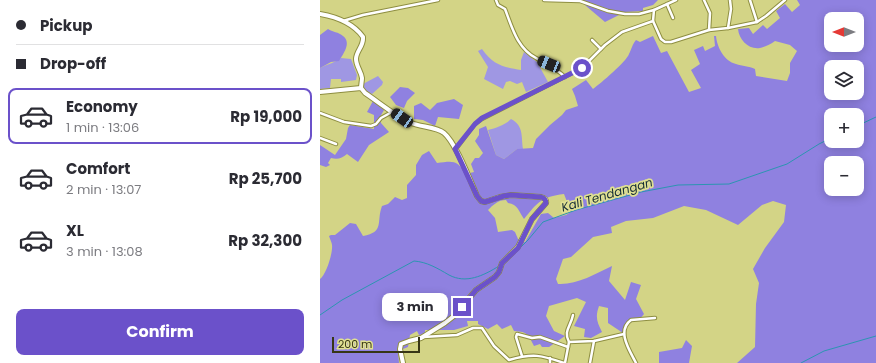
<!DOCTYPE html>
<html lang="en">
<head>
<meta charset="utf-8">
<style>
  :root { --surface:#fff; --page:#f7f7f7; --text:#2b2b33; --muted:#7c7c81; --line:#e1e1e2; --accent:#6b51ca }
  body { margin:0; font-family:Poppins,sans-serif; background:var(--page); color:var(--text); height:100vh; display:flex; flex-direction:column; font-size:15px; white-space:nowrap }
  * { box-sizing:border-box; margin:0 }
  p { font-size:13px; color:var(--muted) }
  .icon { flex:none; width:22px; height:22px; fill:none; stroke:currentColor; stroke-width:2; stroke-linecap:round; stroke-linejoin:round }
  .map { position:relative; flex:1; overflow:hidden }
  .side { display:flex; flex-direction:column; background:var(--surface); width:320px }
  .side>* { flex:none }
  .top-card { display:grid; align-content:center; height:88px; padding:0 16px; background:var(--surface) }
  .needle { width:26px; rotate:270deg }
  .buttons { position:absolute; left:504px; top:12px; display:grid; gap:8px }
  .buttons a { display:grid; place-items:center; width:40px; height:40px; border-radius:8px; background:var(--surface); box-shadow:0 2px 10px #0003; font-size:20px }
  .scale { position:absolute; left:12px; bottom:10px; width:88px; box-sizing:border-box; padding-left:4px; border:2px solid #373616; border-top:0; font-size:11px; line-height:14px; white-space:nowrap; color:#373616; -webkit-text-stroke:3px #e0e192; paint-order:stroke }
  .end { position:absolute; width:18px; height:18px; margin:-9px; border:5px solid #6b51ca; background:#fff; box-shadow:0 0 0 2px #fff }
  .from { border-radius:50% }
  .bubble { position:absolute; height:28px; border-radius:8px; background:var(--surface); box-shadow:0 2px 10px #0003; font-size:13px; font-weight:700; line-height:28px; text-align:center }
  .car { position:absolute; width:12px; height:24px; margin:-12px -6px; border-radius:5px; box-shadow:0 0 3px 1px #0007; background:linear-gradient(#222 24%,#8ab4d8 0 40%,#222 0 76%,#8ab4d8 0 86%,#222 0) }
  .top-card b { display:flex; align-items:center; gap:14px; height:38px; font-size:15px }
  .top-card b+b { border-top:1px solid var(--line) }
  .top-card i { width:10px; height:10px; background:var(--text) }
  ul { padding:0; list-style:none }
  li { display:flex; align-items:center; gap:12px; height:56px; margin:0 8px 6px; padding:0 8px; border:2px solid transparent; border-radius:8px }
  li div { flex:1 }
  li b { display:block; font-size:15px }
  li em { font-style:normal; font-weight:700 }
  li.on { border-color:var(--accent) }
  li>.icon { width:36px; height:36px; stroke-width:1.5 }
  .button { display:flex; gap:8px; margin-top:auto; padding:8px 16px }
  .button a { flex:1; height:46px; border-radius:8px; background:var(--accent); color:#fff; font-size:16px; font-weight:700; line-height:46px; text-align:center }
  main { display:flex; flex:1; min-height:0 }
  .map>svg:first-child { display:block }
  .green { fill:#9f97e3 }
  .forest { fill:#8f81e0; fill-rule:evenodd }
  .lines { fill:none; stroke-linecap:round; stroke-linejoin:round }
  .stream { stroke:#2c95b1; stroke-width:1 }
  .street-casing { stroke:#8e8e41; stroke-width:4.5 }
  .secondary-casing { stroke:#8e8e41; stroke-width:6 }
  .street { stroke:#fff; stroke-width:2.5 }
  .secondary { stroke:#fff; stroke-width:4 }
  .route { stroke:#6b51ca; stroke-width:5 }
  .labels { text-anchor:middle; stroke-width:3.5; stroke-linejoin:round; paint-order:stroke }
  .water-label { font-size:12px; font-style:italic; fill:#162d37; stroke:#e0e192 }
</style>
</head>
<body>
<main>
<section class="side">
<div class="top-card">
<b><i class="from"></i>Pickup</b>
<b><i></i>Drop-off</b>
</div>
<ul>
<li class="on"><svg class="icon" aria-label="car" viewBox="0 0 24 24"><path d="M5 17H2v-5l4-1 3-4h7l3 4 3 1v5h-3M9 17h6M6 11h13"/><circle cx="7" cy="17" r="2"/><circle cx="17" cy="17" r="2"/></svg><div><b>Economy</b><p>1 min · 13:06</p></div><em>Rp 19,000</em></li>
<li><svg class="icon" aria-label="car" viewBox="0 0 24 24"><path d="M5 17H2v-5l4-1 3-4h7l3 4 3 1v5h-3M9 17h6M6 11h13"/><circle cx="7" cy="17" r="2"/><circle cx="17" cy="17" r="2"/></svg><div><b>Comfort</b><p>2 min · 13:07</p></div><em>Rp 25,700</em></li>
<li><svg class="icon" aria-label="car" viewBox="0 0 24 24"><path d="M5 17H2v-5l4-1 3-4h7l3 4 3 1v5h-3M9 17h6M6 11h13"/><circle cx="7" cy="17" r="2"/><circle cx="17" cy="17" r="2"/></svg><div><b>XL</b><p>3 min · 13:08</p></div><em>Rp 32,300</em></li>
</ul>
<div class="button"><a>Confirm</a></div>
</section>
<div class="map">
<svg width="556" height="363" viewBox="0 0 556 363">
  <rect width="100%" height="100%" fill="#d3d486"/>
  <!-- green -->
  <g class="green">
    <path d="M162,49C173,65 183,67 201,70V60L204,52L217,62L228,82L206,92L202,82L197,84L190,81L186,82L183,89L164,79L168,67L158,51Z"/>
    <path d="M21,58L31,59L37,75L36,80L21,82V79H11L10,88L0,89V68C7,64 15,63 21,58Z"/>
    <path d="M58,76L63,82L62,85L52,94L47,92L43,88V84Z"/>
    <path d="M191,119C204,126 201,136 203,149H197L184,159L176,155L168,130C176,128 185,125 191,119Z"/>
  </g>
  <!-- forest -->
  <g class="forest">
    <path d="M259,0H338L333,5L323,8V11L305,12L285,22Z"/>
    <path d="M477,0H556V363H417L435,347L436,304L439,283L433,269L445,248L464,222L466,205L453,201L442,205L418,225L386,210L364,206L333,218L306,221L291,227L292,233L273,237L251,257L243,259L236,279L238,284C257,285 275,274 292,266L289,281L305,300L311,282L321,285L316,299L324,314L319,320L309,323L303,333L288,323V308L279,306C275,317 277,322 282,332L271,338L264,337L265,329L254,326L266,302L257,298L229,306L226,316L234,331L245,336L229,347H222L220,344L214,346C208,334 208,332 194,331L191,325L182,329L177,324L168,329L158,324V321H147L148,326L134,330H105V334L99,335L97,331L90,335L88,347L78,351L79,363H0V279C6,275 13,253 12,245C12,243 10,239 9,236L11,235H15L30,223L36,224L43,236C65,232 56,222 62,206L68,204L75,197L82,200L87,198V185L96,175V165L102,155L109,151L117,163C132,161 137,159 146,174L154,172L151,164L155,158H159L163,153L155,141L159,135V129L166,126L176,155L184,159L197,149L213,148L216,139L230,125L242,115L246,110L258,106L255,96L252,89L266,80L273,89C281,83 306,62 309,54C312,48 312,45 316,40L320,42L333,36L341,53L347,51L369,92L381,88L371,70L380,64L374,50L383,46L385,51L395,46L394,36H396C397,47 404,61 416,64C422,66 429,66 435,69L436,76L467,81L470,73V63L477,51L470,45L455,41C451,44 445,47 440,48C429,50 419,40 418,29L429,28L433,34L443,25L447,29L460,18L456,11L465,4L472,12L480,5ZM511,19H537V45H511ZM511,67H537V93H511ZM511,115H537V141H511ZM511,163H537V189H511ZM244,194L251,212L246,215L234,218L228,213L221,214L205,242L198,239L195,232L192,230L178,232L175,218L168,210C173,205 178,200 186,200L188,203C198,204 199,212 204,219C218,202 221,197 244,194Z"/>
    <path d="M8,29C12,32 19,32 23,36C32,43 23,54 19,61L11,62L0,68V35Z"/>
    <path d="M80,87L88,88L95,93L87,101L84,108L76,105L70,97Z"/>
    <path d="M134,99L143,105L139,119L118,117L115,126L103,120L94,119V106L101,103L110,110L117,103Z"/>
    <path d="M53,101L64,110L60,117L61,123L69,132L49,145L38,162L27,154C22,158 18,160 11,158L8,163L10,165L6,167L0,165V145L15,155L26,139L28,128L30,125L54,129V115L47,112Z"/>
    <path d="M366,340L372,346L369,363H339V352L362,348Z"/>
  </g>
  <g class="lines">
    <!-- stream -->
    <g class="stream">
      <path d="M537,126L556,117"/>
      <path d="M185,263L208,240L223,222L256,210L321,192L358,185L409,184L467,164L499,144L511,138"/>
      <path d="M0,315L22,300L94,261C107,262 117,268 129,275C146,284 163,276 179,266"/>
      <path d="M481,363L504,351L556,336"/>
    </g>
    <!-- street casing -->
    <g class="street-casing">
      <g id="street">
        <path d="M176,0L178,5L185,9C192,27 197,48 216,58C226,64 236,68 245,77"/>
        <path d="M224,0L260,1L288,11L305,14H319L334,10"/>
        <path d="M384,0L390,13L389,30"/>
        <path d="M430,0L437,22"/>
        <path d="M347,4L353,18"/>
        <path d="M23,21L43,15L118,0"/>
        <path d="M333,21L341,39L345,42H351L389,30L408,28L437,22L446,16L465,0"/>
        <path d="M408,28L411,9L410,0"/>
        <path d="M272,40L281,49"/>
        <path d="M0,113L24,122L51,126L56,124L61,118L72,112"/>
        <path d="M0,138L16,144"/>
        <path d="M136,149L155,124L162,119L262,68L285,45L302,32L333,21L334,10L356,0"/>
        <path d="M103,337L137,335L153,328H162L174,346L189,360C213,353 221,355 244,363"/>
        <path d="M249,342C243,331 251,326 253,315"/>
        <path d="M202,356L196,337L197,334L212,338L220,337L248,347"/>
        <path d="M230,358V363"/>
        <path d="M245,363L249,342L274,341L304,334"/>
        <path d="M270,363L274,341"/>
        <path d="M316,363C310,351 296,331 311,320L335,318"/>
      </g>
    </g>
    <!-- secondary casing -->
    <g class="secondary-casing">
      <g id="secondary">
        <path d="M0,14C17,17 33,23 43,37C44,46 36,51 36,59C36,66 41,71 42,78C42,81 41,85 41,88"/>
        <path d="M0,92L41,88L45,93C60,103 75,116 91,123C101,127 117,127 124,133C136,143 150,180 157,196L161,201L165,202L180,197L191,195L221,197C224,198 227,199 226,203L212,219L198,247L182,263L179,272L175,277L156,290L134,316L125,323L101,338L89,341L81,344L80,349L83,363"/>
      </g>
    </g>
    <!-- street -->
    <use href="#street" class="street"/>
    <!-- secondary -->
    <use href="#secondary" class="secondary"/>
  </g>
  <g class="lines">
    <!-- route -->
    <path class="route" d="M142,307L156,290L175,277L179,272L182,263L198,248L212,219L226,203C226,199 224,198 221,197L191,195L184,196L165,202L161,201L157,196L135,149L155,124L162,118L262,68"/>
  </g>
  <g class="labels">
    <!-- water labels -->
    <g class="water-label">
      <text transform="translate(287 195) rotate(-16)" y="4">Kali Tendangan</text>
    </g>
  </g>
</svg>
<div class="buttons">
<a><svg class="needle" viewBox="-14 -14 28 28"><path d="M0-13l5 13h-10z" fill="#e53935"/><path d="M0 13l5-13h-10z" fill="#7c7c81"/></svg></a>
<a><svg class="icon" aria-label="layers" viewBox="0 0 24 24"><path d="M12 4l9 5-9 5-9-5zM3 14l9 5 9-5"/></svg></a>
<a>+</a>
<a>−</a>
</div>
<div class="scale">200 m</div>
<i class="end from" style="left:262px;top:68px"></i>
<i class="end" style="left:142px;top:307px"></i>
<div class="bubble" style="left:62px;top:293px;width:66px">3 min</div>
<i class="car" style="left:229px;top:64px;rotate:292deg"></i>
<i class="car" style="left:82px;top:118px;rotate:305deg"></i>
</div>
</main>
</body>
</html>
